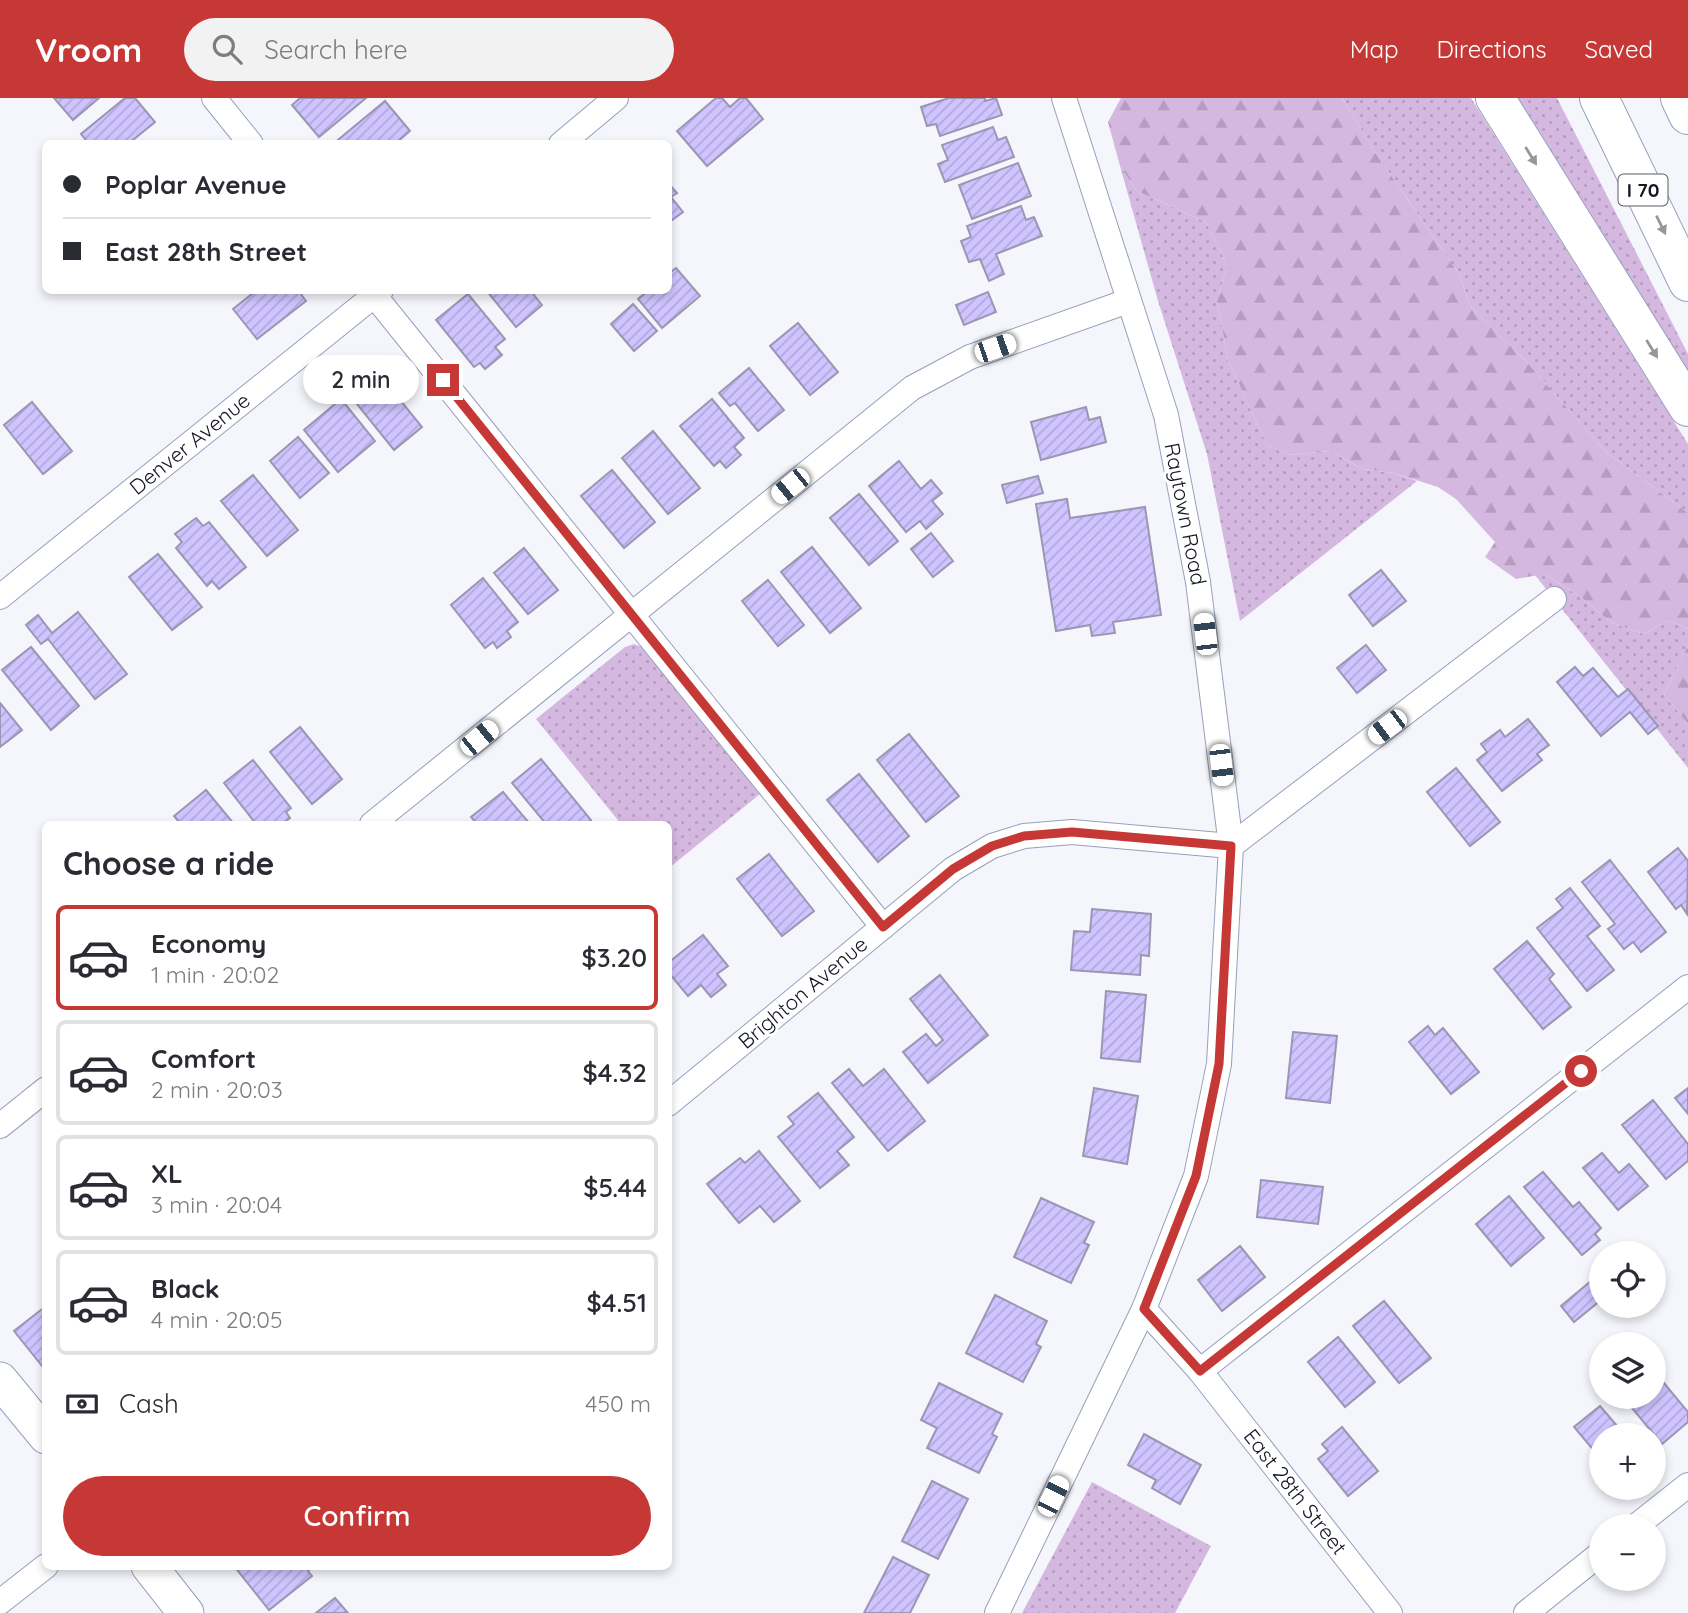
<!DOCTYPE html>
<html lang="en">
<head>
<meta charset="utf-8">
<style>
  :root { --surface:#fff; --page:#f2f2f3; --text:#2b2b33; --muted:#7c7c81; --line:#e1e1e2; --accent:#c63836 }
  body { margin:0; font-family:Quicksand,sans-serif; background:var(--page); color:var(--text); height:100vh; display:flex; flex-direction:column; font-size:26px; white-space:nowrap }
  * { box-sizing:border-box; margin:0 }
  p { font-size:23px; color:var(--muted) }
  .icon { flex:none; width:38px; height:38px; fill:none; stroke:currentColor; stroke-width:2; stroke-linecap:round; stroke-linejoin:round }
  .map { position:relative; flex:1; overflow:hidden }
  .sheet { position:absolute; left:42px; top:723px; width:630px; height:749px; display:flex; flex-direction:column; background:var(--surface); border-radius:10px; box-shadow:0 4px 10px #0003 }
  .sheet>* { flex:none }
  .top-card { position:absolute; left:42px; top:42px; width:630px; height:154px; border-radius:10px; box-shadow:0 4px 10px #0003; display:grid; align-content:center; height:154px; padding:0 21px; background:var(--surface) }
  .fabs { position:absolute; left:1589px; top:1143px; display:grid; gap:14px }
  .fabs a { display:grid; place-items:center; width:77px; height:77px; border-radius:50%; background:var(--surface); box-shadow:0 4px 10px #0003; font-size:35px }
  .end { position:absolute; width:32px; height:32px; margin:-16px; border:9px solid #c63836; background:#fff; box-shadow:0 0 0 4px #fff }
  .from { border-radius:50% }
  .bubble { position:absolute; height:49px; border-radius:24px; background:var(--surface); box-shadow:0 4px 10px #0003; font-size:23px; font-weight:600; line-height:49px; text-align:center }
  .car { position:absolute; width:21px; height:42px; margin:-21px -10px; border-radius:9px; box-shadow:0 0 5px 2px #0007; background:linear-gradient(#fff 24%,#345 0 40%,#fff 0 76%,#345 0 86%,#fff 0) }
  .top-card b { display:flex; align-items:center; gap:24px; height:66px; font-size:26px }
  .top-card b+b { border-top:2px solid var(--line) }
  .top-card i { width:18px; height:18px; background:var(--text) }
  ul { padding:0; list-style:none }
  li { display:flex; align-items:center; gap:21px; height:105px; margin:0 14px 10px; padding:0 7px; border:4px solid var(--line); border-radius:10px }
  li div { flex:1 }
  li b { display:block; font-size:26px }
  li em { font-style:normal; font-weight:600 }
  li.active { border-color:var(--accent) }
  li>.icon { width:63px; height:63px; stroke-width:1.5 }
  h2 { padding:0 21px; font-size:32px; line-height:84px }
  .pay { display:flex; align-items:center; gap:18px; height:77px; padding:0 21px; font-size:26px }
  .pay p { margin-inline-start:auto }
  .action { display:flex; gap:14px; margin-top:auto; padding:14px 21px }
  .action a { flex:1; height:80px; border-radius:42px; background:var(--accent); color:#fff; font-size:28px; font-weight:600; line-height:80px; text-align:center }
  header { display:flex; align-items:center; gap:42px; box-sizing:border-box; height:98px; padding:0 35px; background:var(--accent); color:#fff }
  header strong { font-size:33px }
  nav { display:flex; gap:38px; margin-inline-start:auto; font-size:24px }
  .search { width:490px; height:63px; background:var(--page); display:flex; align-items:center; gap:18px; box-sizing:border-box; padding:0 24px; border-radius:38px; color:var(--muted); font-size:26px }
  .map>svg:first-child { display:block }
  .grass { fill:url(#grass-dots) }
  .forest { fill:url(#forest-firs) }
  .building { fill:url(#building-hatch); stroke:#9b96b3; stroke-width:2 }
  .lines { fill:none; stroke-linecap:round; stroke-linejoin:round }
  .street-casing { stroke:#96a0bc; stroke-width:26 }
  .secondary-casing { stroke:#96a0bc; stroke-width:37 }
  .highway-casing { stroke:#96a0bc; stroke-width:40 }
  .street { stroke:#fff; stroke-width:24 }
  .secondary { stroke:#fff; stroke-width:35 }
  .highway { stroke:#fff; stroke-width:38 }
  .oneway { fill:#95979c }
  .route { stroke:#c63836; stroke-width:9 }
  .labels { text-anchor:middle; stroke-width:6; stroke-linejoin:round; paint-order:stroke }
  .shield { fill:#fff; stroke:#5a5d64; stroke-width:2 }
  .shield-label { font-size:19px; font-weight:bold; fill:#141722 }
  .street-label { font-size:21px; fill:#141722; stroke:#fff }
</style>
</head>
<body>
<header>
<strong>Vroom</strong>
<div class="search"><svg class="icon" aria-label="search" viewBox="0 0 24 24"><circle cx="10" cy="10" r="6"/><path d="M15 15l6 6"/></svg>Search here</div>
<nav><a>Map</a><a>Directions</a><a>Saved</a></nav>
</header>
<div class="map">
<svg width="1688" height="1515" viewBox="0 0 1688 1515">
  <defs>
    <pattern id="grass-dots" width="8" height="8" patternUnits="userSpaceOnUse" patternTransform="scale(1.75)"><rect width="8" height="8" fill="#d5b8e0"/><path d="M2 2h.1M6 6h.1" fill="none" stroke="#b69dc0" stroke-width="1.8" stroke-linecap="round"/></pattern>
    <pattern id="forest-firs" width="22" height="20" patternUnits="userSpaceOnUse" patternTransform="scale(1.75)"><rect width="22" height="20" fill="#d5b8e0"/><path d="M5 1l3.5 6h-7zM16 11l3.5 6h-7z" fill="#b69dc0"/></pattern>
    <pattern id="building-hatch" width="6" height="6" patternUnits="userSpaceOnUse" patternTransform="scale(1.75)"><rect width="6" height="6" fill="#cfc4ff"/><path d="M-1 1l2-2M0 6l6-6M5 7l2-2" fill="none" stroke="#b1a8da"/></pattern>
  </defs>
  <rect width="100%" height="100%" fill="#f4f6fc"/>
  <!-- grass -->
  <g class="grass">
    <path d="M1342,0H1471L1688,346V415L1607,355L1525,262L1471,209L1459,176L1377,57Z"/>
    <path d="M1514,0H1557L1688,256V281Z"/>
    <path d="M1120,68L1137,93L1206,124L1227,167L1217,203L1228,262L1267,347L1289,357L1331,353L1362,371L1394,375L1417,383L1240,523L1207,356L1158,203Z"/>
    <path d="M1545,476L1582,500L1612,525L1644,536L1669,522L1688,531V547L1664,596L1688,626V670L1535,477Z"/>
    <path d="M634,546L642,549L760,696L669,770L668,726H621L536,621L625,549Z"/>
    <path d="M1092,1384L1211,1448L1175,1515H1022Z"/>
  </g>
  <!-- forest -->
  <g class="forest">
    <path d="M1121,0H1342L1377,57L1459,176L1471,209L1525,262L1607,355L1688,415V531L1669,522L1644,536L1612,525L1582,500L1545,476L1516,481L1485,459L1495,444L1456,401L1438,389L1394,375L1362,371L1331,353L1289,357L1267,347L1228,262L1217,203L1227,167L1206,124L1137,93L1120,68L1108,24Z"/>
    <path d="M1688,547V626L1664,596Z"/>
  </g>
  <!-- building -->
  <g class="building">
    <path d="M54,0H99L73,22Z"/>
    <path d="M125,0H135L155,24L128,46H89L81,36Z"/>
    <path d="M300,0H366L319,39L292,7Z"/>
    <path d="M716,0H722L730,9L740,0H746L763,21L707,68L677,33Z"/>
    <path d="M949,0H985V3L996,0L1002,17L940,38L936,26L927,28L921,9Z"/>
    <path d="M385,3L410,33L395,46H333Z"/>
    <path d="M993,29L998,42L1006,39L1014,59L945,84L938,66L948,62L942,47Z"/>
    <path d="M1018,65L1031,98L972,121L959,87Z"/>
    <path d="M668,85L677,95L671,99L683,114L668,125Z"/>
    <path d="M1021,108L1026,122L1034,119L1042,138L996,156L1004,176L989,183L980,161L969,164L961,143L971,139L967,128Z"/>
    <path d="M676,170L700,198L662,230L638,201L649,192H668V176Z"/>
    <path d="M257,192H298L306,203L257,241L233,211Z"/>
    <path d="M486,192H530L542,207L516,229Z"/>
    <path d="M988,194L996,214L964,227L956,207Z"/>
    <path d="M468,196L505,241L495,249L502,257L485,271L480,265L474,269L436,222Z"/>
    <path d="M633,206L657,233L634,253L611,226Z"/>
    <path d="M798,225L838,274L810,297L770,248Z"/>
    <path d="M749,270L784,312L758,333L735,305L730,308L719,295Z"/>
    <path d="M376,272L422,329L394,352L348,295Z"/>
    <path d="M341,301L375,343L338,374L304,332Z"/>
    <path d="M712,301L744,340L734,349L741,357L726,370L720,363L714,368L680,328Z"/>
    <path d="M32,304L72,353L43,376L4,327Z"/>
    <path d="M1086,309L1089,322L1100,319L1106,344L1041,362L1031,324Z"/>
    <path d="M653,333L700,390L668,416L622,360Z"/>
    <path d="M298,339L329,375L300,400L270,363Z"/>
    <path d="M899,363L921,391L931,382L942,395L932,403L943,416L926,431L920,423L906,434L869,388Z"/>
    <path d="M612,372L655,424L624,450L581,398Z"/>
    <path d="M253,377L298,432L267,458L221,403Z"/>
    <path d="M1038,378L1043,395L1007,405L1002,387Z"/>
    <path d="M859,396L898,443L869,467L830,420Z"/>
    <path d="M1067,401L1070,420L1145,409L1161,517L1113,524L1115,535L1092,538L1090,527L1056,533L1036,406Z"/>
    <path d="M196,420L203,428L209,424L246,469L219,491L212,483L207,488L176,450L182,444L175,436Z"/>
    <path d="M931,435L953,463L933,479L911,451Z"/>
    <path d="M812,449L861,510L830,535L781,474Z"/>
    <path d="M524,450L558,492L528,516L494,475Z"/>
    <path d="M158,456L202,509L172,532L129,479Z"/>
    <path d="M1381,472L1406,503L1373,528L1349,497Z"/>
    <path d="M483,480L518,524L507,533L511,539L497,550L493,544L485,550L451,507Z"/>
    <path d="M768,482L804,527L778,548L742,503Z"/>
    <path d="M78,514L127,576L95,601L48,541L41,546L26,527L38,517L52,535Z"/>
    <path d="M1366,547L1386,572L1357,595L1337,570Z"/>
    <path d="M31,549L79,608L51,632L2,572Z"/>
    <path d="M1575,569L1583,578L1593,570L1618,599L1628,591L1658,628L1648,636L1630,614L1601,638L1557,584Z"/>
    <path d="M0,605L22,632L0,649Z"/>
    <path d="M1528,621L1549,647L1537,656L1542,662L1502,693L1477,662L1487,654L1481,646L1500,632L1505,639Z"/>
    <path d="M300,629L342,681L312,706L270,654Z"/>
    <path d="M909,636L959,698L926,724L877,662Z"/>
    <path d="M541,661L591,722L586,726H546L512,685Z"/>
    <path d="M253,662L291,710L286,714L290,720L282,726H256L224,685Z"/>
    <path d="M1456,670L1500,724L1470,748L1427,694Z"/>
    <path d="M859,676L909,738L878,764L827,702Z"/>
    <path d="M206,692L234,726H181L174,718Z"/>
    <path d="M503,694L530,726H477L471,719Z"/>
    <path d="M1678,750L1688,763L1687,816L1681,807L1676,811L1648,774Z"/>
    <path d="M769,756L814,813L782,838L737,781Z"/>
    <path d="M1610,762L1666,834L1641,854L1633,844L1624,851L1608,831L1615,826L1582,784Z"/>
    <path d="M1570,790L1600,828L1587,838L1614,872L1587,893L1537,830L1563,810L1556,801Z"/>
    <path d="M1092,811L1151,816L1149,858L1141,857L1140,877L1071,872L1074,833L1090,834Z"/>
    <path d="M703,837L728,868L717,876L726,887L711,899L701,887L688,898L668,874V865Z"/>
    <path d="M1527,843L1554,876L1549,881L1571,909L1543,931L1494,871Z"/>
    <path d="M940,877L988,937L928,985L903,954L926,936L936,948L943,942L910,901Z"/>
    <path d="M1106,893L1146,897L1140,964L1101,960Z"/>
    <path d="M1428,928L1435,937L1443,930L1479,974L1451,996L1409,944Z"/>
    <path d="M1293,934L1337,938L1330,1005L1286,1000Z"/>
    <path d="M849,971L863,988L884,971L925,1023L888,1053L832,985Z"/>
    <path d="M1094,990L1138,998L1127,1066L1083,1058Z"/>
    <path d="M1688,990V1016L1675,1000Z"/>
    <path d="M818,995L854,1039L837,1053L849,1067L820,1090L778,1039L794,1026L788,1019Z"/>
    <path d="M1653,1002L1688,1046V1063L1666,1081L1622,1027Z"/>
    <path d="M759,1053L800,1103L774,1124L760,1108L739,1125L707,1086L740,1060L745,1065Z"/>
    <path d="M1602,1055L1619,1075L1629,1066L1648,1088L1618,1112L1583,1070Z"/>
    <path d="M1543,1074L1573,1109L1579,1104L1601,1130L1595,1136L1600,1142L1582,1157L1524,1089Z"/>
    <path d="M1261,1082L1323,1089L1318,1126L1257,1119Z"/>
    <path d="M1509,1098L1544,1140L1511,1168L1476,1126Z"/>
    <path d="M1041,1100L1094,1124L1084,1145L1089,1147L1071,1185L1014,1159Z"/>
    <path d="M1240,1148L1265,1179L1222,1213L1198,1182Z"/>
    <path d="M1591,1183L1601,1196V1202L1574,1224L1561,1208Z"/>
    <path d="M995,1197L1047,1223L1036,1246L1041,1249L1023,1284L966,1255Z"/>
    <path d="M1384,1203L1431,1260L1399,1285L1353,1228Z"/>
    <path d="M46,1208V1273L14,1233Z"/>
    <path d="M1338,1239L1375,1284L1345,1309L1308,1264Z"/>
    <path d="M1654,1273L1688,1314V1324L1662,1346L1622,1298H1654Z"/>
    <path d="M939,1285L1002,1316L992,1336L997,1339L979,1375L927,1350L937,1330L921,1322Z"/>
    <path d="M1600,1308L1625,1337H1601V1361L1574,1329Z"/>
    <path d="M1342,1329L1378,1373L1348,1398L1318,1361L1328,1353L1322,1346Z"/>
    <path d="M1144,1336L1201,1367L1180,1406L1152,1390L1156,1382L1128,1367Z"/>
    <path d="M932,1383L968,1401L938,1461L902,1443Z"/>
    <path d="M893,1459L929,1477L910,1515H864Z"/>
    <path d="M234,1468H313L308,1473L312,1478L269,1512Z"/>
    <path d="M335,1500L348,1515H316Z"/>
  </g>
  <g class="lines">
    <!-- street casing -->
    <g class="street-casing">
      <g id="street">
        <path d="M214,0L251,46"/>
        <path d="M561,46L616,0"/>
        <path d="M370,192L883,829"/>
        <path d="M0,499L381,192"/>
        <path d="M372,726L912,290L970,259L1128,203"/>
        <path d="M668,1006L953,771L992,748L1024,738L1072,734L1231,748L1554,501"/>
        <path d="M0,1028L46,991"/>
        <path d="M1144,1211L1200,1273L1390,1515"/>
        <path d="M1200,1273L1688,889"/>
        <path d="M1636,1428L1688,1387"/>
        <path d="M0,1504L46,1468"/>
        <path d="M997,1515L1144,1211L1196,1078L1219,966L1231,748L1198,484L1166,317L1064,0"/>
        <path d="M1526,1515L1601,1455"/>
      </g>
    </g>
    <!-- secondary casing -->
    <g class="secondary-casing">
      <g id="secondary">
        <path d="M0,1282L46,1338"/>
        <path d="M149,1468L186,1515"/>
      </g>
    </g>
    <!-- highway casing -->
    <g class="highway-casing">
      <g id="highway">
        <path d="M1495,0L1688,309"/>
        <path d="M1599,0L1688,184"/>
        <path d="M1680,0L1688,17"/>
      </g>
    </g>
    <!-- street -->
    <use href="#street" class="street"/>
    <!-- secondary -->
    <use href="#secondary" class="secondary"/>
    <!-- highway -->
    <use href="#highway" class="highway"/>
  </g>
  <!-- one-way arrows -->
  <defs><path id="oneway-solid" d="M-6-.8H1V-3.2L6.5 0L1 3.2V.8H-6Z" transform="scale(1.75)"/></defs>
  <g class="oneway">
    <use href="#oneway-solid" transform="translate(1531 58) rotate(58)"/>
    <use href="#oneway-solid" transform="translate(1661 127) rotate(64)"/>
    <use href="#oneway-solid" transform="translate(1652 251) rotate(58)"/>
  </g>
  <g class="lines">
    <!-- route -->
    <path class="route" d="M443,282L883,829L953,771L992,748L1024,738L1072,734L1231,748L1219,966L1196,1078L1144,1211L1200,1273L1581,973"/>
  </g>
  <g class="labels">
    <!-- shield labels -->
    <rect class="shield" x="1618.5" y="76.5" width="49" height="31" rx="5"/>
    <g class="shield-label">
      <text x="1643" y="99">I 70</text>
    </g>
    <!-- street labels -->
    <g class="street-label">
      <text transform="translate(190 346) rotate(-39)" y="7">Denver Avenue</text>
      <text transform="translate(1185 416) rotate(79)" y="7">Raytown Road</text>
      <text transform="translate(803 895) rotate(-40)" y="7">Brighton Avenue</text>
      <text transform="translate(1295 1394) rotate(52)" y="7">East 28th Street</text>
    </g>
  </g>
</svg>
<div class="fabs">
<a><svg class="icon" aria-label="locate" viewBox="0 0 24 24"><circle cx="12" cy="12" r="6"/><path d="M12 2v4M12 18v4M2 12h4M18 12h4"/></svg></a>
<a><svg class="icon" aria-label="layers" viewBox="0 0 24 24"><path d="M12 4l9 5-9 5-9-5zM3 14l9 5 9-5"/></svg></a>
<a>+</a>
<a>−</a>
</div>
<i class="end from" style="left:1581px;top:973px"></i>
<i class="end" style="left:443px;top:282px"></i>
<div class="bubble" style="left:303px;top:257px;width:116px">2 min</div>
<i class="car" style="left:995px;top:250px;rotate:71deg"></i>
<i class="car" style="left:790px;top:388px;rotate:231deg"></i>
<i class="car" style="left:1205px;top:536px;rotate:353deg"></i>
<i class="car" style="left:1387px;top:629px;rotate:233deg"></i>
<i class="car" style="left:479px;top:640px;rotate:51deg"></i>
<i class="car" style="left:1221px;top:667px;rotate:173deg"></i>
<i class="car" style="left:1053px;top:1398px;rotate:26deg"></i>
<div class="top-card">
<b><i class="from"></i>Poplar Avenue</b>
<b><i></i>East 28th Street</b>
</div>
<section class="sheet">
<h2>Choose a ride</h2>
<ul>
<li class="active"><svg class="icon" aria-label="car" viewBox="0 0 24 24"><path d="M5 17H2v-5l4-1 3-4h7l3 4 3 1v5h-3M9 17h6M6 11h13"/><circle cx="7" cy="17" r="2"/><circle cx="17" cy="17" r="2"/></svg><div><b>Economy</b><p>1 min · 20:02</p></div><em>$3.20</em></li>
<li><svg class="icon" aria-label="car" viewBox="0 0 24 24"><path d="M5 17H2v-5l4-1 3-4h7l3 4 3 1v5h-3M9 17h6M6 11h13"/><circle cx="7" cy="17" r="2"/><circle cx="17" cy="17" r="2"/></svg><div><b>Comfort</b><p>2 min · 20:03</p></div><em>$4.32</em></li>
<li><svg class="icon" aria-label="car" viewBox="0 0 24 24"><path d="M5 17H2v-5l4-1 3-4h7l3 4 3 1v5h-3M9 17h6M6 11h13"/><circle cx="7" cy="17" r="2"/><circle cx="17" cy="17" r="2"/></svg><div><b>XL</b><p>3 min · 20:04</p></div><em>$5.44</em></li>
<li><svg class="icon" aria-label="car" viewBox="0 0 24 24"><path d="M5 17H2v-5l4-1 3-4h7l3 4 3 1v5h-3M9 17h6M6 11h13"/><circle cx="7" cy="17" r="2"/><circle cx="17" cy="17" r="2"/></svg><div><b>Black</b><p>4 min · 20:05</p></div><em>$4.51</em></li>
</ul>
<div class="pay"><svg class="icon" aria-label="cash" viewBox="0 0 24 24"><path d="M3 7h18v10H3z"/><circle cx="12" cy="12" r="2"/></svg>Cash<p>450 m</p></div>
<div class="action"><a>Confirm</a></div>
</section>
</div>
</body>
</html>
